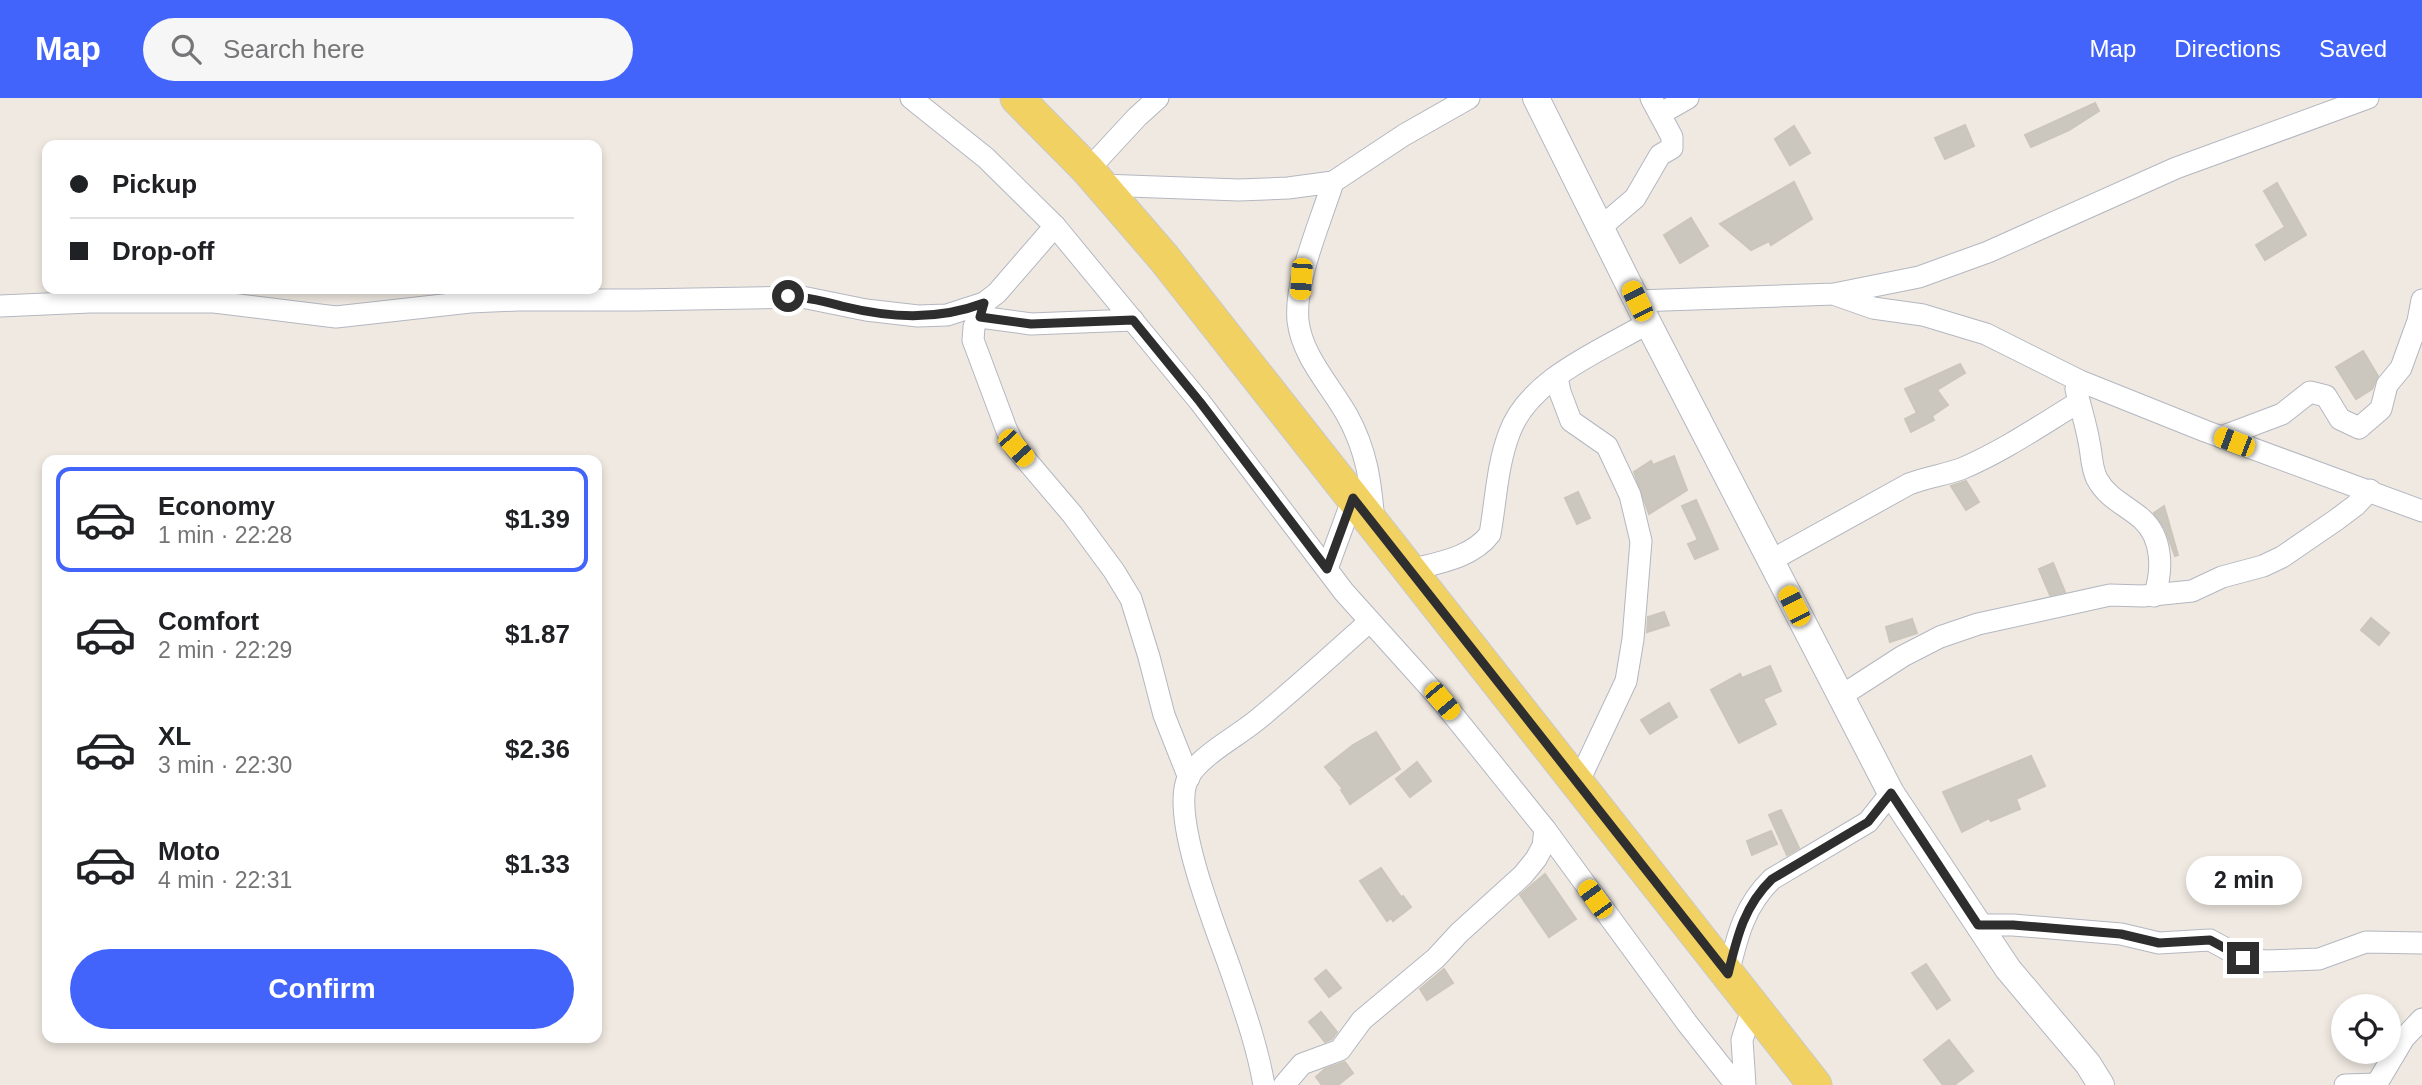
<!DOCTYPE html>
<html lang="en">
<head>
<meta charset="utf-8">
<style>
  :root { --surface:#fff; --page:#f6f6f6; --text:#202124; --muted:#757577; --line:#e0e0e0; --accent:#4264fb }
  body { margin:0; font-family:Helvetica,sans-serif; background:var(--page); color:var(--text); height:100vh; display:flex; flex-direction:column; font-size:26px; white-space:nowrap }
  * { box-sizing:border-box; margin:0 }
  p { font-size:23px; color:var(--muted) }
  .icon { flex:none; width:38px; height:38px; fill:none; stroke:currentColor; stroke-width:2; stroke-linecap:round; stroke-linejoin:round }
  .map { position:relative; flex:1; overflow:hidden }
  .details { position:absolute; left:42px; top:357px; width:560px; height:588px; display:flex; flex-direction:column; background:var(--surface); border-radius:14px; box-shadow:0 4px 10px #0003 }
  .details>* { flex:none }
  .banner { position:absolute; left:42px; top:42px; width:560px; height:154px; border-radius:14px; box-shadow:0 4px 10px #0003; display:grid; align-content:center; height:154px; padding:0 28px; background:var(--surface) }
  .buttons { position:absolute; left:2331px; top:896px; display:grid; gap:14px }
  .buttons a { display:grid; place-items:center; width:70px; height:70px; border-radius:50%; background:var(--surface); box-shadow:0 4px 10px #0003; font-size:35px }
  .end { position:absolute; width:32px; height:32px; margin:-16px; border:9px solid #2e2e2e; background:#fff; box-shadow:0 0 0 4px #fff }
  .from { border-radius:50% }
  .bubble { position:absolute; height:49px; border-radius:24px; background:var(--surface); box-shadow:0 4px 10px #0003; font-size:23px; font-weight:700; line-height:49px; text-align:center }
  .car { position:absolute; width:21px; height:42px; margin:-21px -10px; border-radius:9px; box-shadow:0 0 5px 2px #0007; background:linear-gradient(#f5c518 24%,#345 0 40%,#f5c518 0 76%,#345 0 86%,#f5c518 0) }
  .banner b { display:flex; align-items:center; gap:24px; height:66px; font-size:26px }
  .banner b+b { border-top:2px solid var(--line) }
  .banner i { width:18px; height:18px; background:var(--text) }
  ul { padding:12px 0 0; list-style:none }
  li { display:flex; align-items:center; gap:21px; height:105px; margin:0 14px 10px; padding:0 14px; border:4px solid transparent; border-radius:14px }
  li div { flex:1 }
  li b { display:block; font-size:26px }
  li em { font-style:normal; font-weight:700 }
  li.on { border-color:var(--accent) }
  li>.icon { width:63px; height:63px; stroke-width:1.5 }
  .cta { display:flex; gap:14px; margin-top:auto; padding:14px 28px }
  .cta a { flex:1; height:80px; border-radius:42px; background:var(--accent); color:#fff; font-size:28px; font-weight:700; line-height:80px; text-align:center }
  header { display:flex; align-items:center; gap:42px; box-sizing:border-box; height:98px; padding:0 35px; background:var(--accent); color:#fff }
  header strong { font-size:33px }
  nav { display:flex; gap:38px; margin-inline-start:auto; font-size:24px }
  .search { width:490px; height:63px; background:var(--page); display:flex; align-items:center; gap:18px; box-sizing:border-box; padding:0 24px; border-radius:38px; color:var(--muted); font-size:26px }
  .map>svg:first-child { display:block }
  .building { fill:#cbc7bf; stroke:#cbc5ba; stroke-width:2 }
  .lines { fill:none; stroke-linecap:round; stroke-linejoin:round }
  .minor-casing { stroke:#b4b7c1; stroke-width:23 }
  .tertiary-casing { stroke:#b4b7c1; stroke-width:28 }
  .primary-casing { stroke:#c9c9c9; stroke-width:35 }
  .minor { stroke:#fff; stroke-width:21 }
  .tertiary { stroke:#fff; stroke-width:26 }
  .primary { stroke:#f2d163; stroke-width:33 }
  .route { stroke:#2e2e2e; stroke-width:9 }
</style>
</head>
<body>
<header>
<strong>Map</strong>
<div class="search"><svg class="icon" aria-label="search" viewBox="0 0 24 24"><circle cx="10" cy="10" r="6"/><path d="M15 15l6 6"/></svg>Search here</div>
<nav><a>Map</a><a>Directions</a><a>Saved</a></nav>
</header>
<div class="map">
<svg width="2422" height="987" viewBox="0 0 2422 987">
  <rect width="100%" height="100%" fill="#efe9e1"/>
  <!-- building -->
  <g class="building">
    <path d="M2095,5L2099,13L2069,32L2031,49L2025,37Z"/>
    <path d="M1965,27L1974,48L1945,61L1935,40Z"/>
    <path d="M1794,28L1810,55L1790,67L1775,41Z"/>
    <path d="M1794,84L1812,121L1771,147L1769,143L1751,152L1720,126Z"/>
    <path d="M2277,85L2306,137L2265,162L2256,147L2285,129L2264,93Z"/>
    <path d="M1691,120L1708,148L1680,165L1664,137Z"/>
    <path d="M2363,253L2378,278L2372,291L2356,301L2336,269Z"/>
    <path d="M1960,266L1965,275L1937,292L1948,307L1932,318L1934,322L1911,334L1905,321L1917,315L1905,291Z"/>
    <path d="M1674,358L1687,392L1649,416L1634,374L1651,363L1653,367Z"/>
    <path d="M1966,383L1979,404L1966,412L1951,388Z"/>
    <path d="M1578,394L1590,420L1577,426L1565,400Z"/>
    <path d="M1696,402L1718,451L1695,461L1688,446L1698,442L1682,408Z"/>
    <path d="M2164,408L2178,457L2175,458L2165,431L2154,415Z"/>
    <path d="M2053,465L2065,494L2050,497L2039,471Z"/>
    <path d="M1664,514L1669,527L1647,534L1648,519Z"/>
    <path d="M2371,520L2389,535L2379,547L2361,532Z"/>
    <path d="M1912,521L1917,535L1890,544L1886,529Z"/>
    <path d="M1770,568L1781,593L1763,601L1776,626L1739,645L1711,592L1740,576L1742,580Z"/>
    <path d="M1669,605L1677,619L1650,636L1641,622Z"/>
    <path d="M1376,634L1400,671L1350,706L1341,692L1343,691L1325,669L1353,647Z"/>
    <path d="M2031,658L2045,688L2016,701L2020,711L1991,723L1989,720L1962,734L1943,694Z"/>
    <path d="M1417,664L1431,683L1410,699L1396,681Z"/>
    <path d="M1781,712L1799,750L1787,757L1769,717Z"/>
    <path d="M1771,733L1777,746L1752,757L1747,743Z"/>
    <path d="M1381,770L1401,799L1403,798L1411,809L1393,823L1391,820L1387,823L1360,783Z"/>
    <path d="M1545,776L1576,821L1549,839L1520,797Z"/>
    <path d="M1926,866L1950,902L1937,911L1912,875Z"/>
    <path d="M1444,871L1453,885L1427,902L1420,891Z"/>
    <path d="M1326,872L1341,890L1329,899L1315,881Z"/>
    <path d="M1321,914L1337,934L1332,941L1325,944L1309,924Z"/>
    <path d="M1949,942L1973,973L1954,987H1943L1924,962Z"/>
    <path d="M1345,964L1353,975L1338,987H1322L1316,979L1325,971Z"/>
  </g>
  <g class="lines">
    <!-- minor casing -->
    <g class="minor-casing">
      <g id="minor">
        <path d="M911,0L986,60L1055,128L1200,304L1344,494L1442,603L1545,731L1687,925L1736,987"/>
        <path d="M1660,16L1688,0"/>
        <path d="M1088,72L1137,19L1158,0"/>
        <path d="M1333,84C1321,123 1294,182 1298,223C1302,258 1330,287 1347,317C1367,353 1371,385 1374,425"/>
        <path d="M1101,87L1239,92L1288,90L1333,84L1404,37L1469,0"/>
        <path d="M1601,129L1635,100L1660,57L1672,50V39L1651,0"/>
        <path d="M1836,197L1873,210L1923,217L1986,236L2080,283L2205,333L2422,413"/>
        <path d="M1637,203L1834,196L1919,179L1988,154L2176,70L2368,0"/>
        <path d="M984,205L974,229L973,242L1007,333L1016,350L1072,416L1114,473L1131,501L1149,559L1164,617L1189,680"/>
        <path d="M0,208L90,204H214L336,219L470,204L518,202H637L802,199L866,212L918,218L947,217L984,205L997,195L1055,128"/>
        <path d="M980,219L1031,226L1133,222"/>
        <path d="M1557,279L1560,294L1571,323L1607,348L1630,397L1641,443L1633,541L1626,583L1578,685"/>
        <path d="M2076,291C2080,308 2086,326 2089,344C2092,357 2091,369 2097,381C2108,401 2126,407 2142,421C2163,440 2163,473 2154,498"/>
        <path d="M2221,339L2282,316L2310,294L2326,298L2340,321L2359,330L2381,311L2387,287L2401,270L2418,223L2422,202"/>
        <path d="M1770,463L1909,386C1927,379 1944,377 1961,371C2002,354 2041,327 2079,304"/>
        <path d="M1327,471L1353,400"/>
        <path d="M1410,472C1437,465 1472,460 1490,436C1496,402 1497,368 1509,336C1528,281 1601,253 1648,225"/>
        <path d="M1841,598L1903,558L1940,539L1978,526L2110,497L2143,498L2192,493L2222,479L2263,468L2282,459L2336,422L2356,407L2370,392"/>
        <path d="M1978,827H2013L2121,836L2159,845L2210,842L2243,860L2265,863L2319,861L2366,844L2422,845"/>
        <path d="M1728,876C1737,839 1744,808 1772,781L1868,724L1891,695"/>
        <path d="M1264,987C1257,947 1243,908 1230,870C1216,830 1170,718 1188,680C1199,658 1238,638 1257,622C1295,591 1332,557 1369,524"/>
        <path d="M1284,987L1302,966L1340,952L1362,922L1436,860L1459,835L1523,777L1536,761L1543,748L1545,731"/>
        <path d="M1745,987L1742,942L1753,908"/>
        <path d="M2345,987L2377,986"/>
        <path d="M2376,987L2404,940L2422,921"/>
      </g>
    </g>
    <!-- tertiary casing -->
    <g class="tertiary-casing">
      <path id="tertiary" d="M1536,0L1648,225L1891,695L2008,871L2088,966L2101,987"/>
    </g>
    <!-- primary casing -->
    <g class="primary-casing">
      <path id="primary" d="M1017,0L1088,72L1164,160L1815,987"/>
    </g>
    <!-- minor -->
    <use href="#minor" class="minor"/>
    <!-- tertiary -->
    <use href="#tertiary" class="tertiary"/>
    <!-- primary -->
    <use href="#primary" class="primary"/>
  </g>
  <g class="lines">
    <!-- route -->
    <path class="route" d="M788,198C809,199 826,204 846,209C891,220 940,222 984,205L980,219L1031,226L1133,222L1200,304L1327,471L1353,400L1728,876C1737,839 1744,808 1772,781L1868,724L1891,695L1978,827H2013L2121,836L2159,845L2210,842L2243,860"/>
  </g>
</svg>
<div class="buttons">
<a><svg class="icon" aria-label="locate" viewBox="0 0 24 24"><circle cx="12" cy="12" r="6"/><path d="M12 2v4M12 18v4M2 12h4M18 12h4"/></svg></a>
</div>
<i class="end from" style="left:788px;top:198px"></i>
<i class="end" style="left:2243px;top:860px"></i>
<div class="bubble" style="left:2186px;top:758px;width:116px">2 min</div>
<i class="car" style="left:1301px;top:181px;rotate:184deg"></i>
<i class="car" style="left:1637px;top:203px;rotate:334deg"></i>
<i class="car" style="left:2234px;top:344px;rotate:291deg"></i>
<i class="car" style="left:1016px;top:350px;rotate:138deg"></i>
<i class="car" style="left:1794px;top:508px;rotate:333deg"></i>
<i class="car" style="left:1442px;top:603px;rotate:140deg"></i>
<i class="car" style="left:1595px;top:801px;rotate:324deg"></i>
<div class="banner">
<b><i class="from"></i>Pickup</b>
<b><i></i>Drop-off</b>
</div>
<section class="details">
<ul>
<li class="on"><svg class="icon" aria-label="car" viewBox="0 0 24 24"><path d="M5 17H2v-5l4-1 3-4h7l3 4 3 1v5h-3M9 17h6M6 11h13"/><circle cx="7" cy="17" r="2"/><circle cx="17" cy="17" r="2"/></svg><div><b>Economy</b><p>1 min · 22:28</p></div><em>$1.39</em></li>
<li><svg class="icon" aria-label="car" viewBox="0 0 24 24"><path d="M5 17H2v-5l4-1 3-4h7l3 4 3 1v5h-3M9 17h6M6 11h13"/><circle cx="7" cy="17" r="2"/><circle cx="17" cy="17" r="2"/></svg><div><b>Comfort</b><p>2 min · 22:29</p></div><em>$1.87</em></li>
<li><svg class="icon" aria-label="car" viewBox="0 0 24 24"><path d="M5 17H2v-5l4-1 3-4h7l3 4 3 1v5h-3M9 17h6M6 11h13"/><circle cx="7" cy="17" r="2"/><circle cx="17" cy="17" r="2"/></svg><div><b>XL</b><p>3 min · 22:30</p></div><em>$2.36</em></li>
<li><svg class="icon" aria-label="car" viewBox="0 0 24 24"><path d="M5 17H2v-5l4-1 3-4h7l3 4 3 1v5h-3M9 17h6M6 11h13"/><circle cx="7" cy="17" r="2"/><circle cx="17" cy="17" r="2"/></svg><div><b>Moto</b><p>4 min · 22:31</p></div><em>$1.33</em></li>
</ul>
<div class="cta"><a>Confirm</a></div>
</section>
</div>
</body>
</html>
